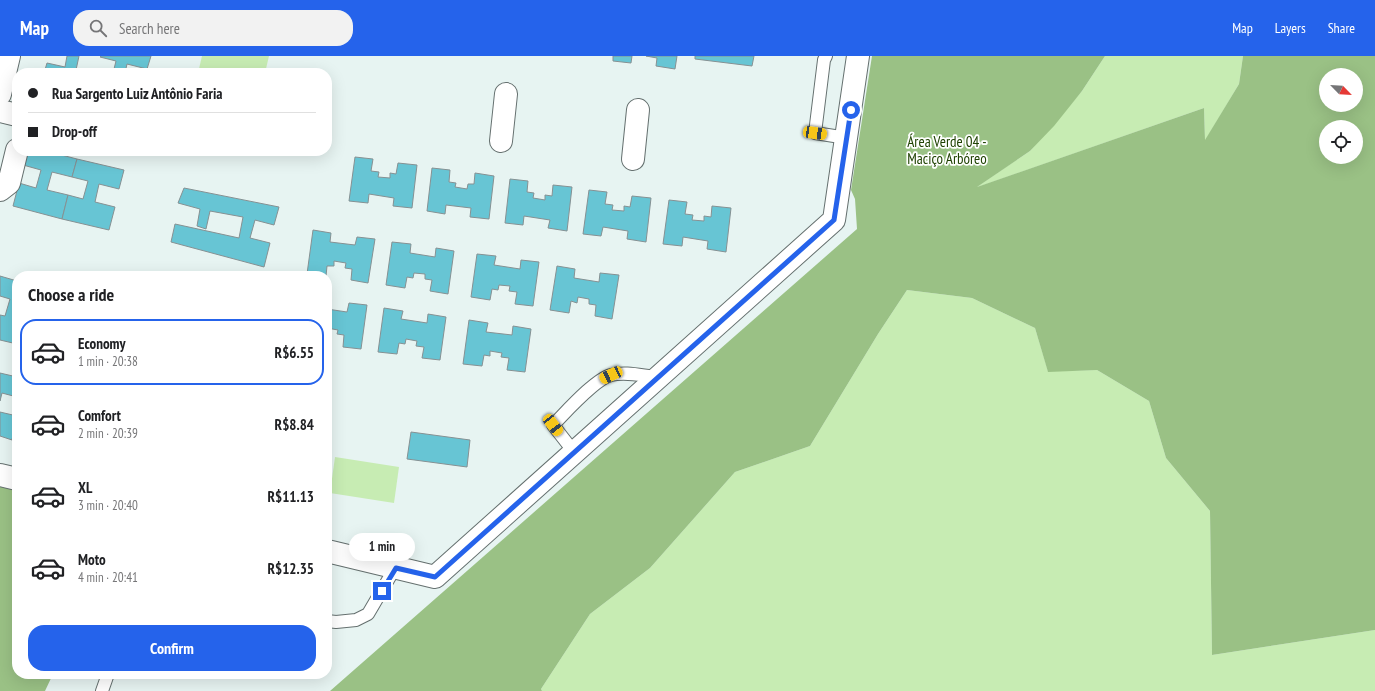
<!DOCTYPE html>
<html lang="en">
<head>
<meta charset="utf-8">
<style>
  :root { --surface:#fff; --page:#f2f2f2; --text:#202124; --muted:#757577; --line:#e0e0e0; --accent:#2563eb }
  body { margin:0; font-family:"PT Sans Narrow",sans-serif; background:var(--page); color:var(--text); height:100vh; display:flex; flex-direction:column; font-size:15px; white-space:nowrap }
  * { box-sizing:border-box; margin:0 }
  p { font-size:13px; color:var(--muted) }
  .icon { flex:none; width:22px; height:22px; fill:none; stroke:currentColor; stroke-width:2; stroke-linecap:round; stroke-linejoin:round }
  .map { position:relative; flex:1; overflow:hidden }
  .drawer { position:absolute; left:12px; top:215px; width:320px; height:408px; display:flex; flex-direction:column; background:var(--surface); border-radius:16px; box-shadow:0 4px 16px #0002 }
  .drawer>* { flex:none }
  .hud { position:absolute; left:12px; top:12px; width:320px; height:88px; border-radius:16px; box-shadow:0 4px 16px #0002; display:grid; align-content:center; height:88px; padding:0 16px; background:var(--surface) }
  .needle { width:26px; rotate:115deg }
  .fabs { position:absolute; left:1319px; top:12px; display:grid; gap:8px }
  .fabs a { display:grid; place-items:center; width:44px; height:44px; border-radius:50%; background:var(--surface); box-shadow:0 4px 16px #0002; font-size:20px }
  .end { position:absolute; width:18px; height:18px; margin:-9px; border:5px solid #2563eb; background:#fff; box-shadow:0 0 0 2px #fff }
  .from { border-radius:50% }
  .bubble { position:absolute; height:28px; border-radius:14px; background:var(--surface); box-shadow:0 4px 16px #0002; font-size:13px; font-weight:600; line-height:28px; text-align:center }
  .car { position:absolute; width:12px; height:24px; margin:-12px -6px; border-radius:5px; box-shadow:0 0 3px 1px #0007; background:linear-gradient(#f5c518 24%,#345 0 40%,#f5c518 0 76%,#345 0 86%,#f5c518 0) }
  .hud b { display:flex; align-items:center; gap:14px; height:38px; font-size:15px }
  .hud b+b { border-top:1px solid var(--line) }
  .hud i { width:10px; height:10px; background:var(--text) }
  ul { padding:0; list-style:none }
  li { display:flex; align-items:center; gap:12px; height:66px; margin:0 8px 6px; padding:0 8px; border:2px solid transparent; border-radius:16px }
  li div { flex:1 }
  li b { display:block; font-size:15px }
  li em { font-style:normal; font-weight:600 }
  li.active { border-color:var(--accent) }
  li>.icon { width:36px; height:36px; stroke-width:1.5 }
  h2 { padding:0 16px; font-size:18px; line-height:48px }
  .cta { display:flex; gap:8px; margin-top:auto; padding:8px 16px }
  .cta a { flex:1; height:46px; border-radius:16px; background:var(--accent); color:#fff; font-size:16px; font-weight:600; line-height:46px; text-align:center }
  header { display:flex; align-items:center; gap:24px; box-sizing:border-box; height:56px; padding:0 20px; background:var(--accent); color:#fff }
  header strong { font-size:19px }
  nav { display:flex; gap:22px; margin-inline-start:auto; font-size:14px }
  .search { width:280px; height:36px; background:var(--page); display:flex; align-items:center; gap:10px; box-sizing:border-box; padding:0 14px; border-radius:16px; color:var(--muted); font-size:15px }
  .map>svg:first-child { display:block }
  .green { fill:#c7ecb3 }
  .forest { fill:#9ac185; fill-rule:evenodd }
  .building { fill:#67c5d4; stroke:#869193 }
  .lines { fill:none; stroke-linecap:round; stroke-linejoin:round }
  .service-casing { stroke:#65706f; stroke-width:14 }
  .minor-casing { stroke:#65706f; stroke-width:24 }
  .service { stroke:#fff; stroke-width:12 }
  .minor { stroke:#fff; stroke-width:22 }
  .route { stroke:#2563eb; stroke-width:5 }
  .labels { text-anchor:middle; stroke-width:3.5; stroke-linejoin:round; paint-order:stroke }
  .park-label { font-size:15px; fill:#1f4202; stroke:#fff }
</style>
</head>
<body>
<header>
<strong>Map</strong>
<div class="search"><svg class="icon" aria-label="search" viewBox="0 0 24 24"><circle cx="10" cy="10" r="6"/><path d="M15 15l6 6"/></svg>Search here</div>
<nav><a>Map</a><a>Layers</a><a>Share</a></nav>
</header>
<div class="map">
<svg width="1375" height="635" viewBox="0 0 1375 635">
  <rect width="100%" height="100%" fill="#e7f4f2"/>
  <!-- green -->
  <g class="green">
    <path d="M202,0H269L265,17H198Z"/>
    <path d="M1105,0H1243L1239,28L1205,85L1204,52L975,132L1030,95L1082,35Z"/>
    <path d="M907,234L972,242L1035,272L1048,315L1097,314L1149,345L1166,402L1210,455L1212,599L1375,574V635H542L541,633L590,558L650,512L735,416L810,390L878,278Z"/>
    <path d="M335,401L399,411L394,447L330,437Z"/>
  </g>
  <!-- forest -->
  <g class="forest">
    <path d="M872,0H1105L1082,35L1054,70L1030,95L977,131L1204,52L1205,84L1239,28L1243,0H1375V574L1212,599L1210,455L1166,402L1149,345L1097,314L1048,316L1035,272L972,242L907,234L878,278L810,390L735,416L650,512L590,558L541,633L542,635H330L857,173L855,143L851,134ZM1326,19H1356V49H1326ZM1326,71H1356V101H1326Z"/>
    <path d="M0,430L17,434V618H53L45,635H0Z"/>
  </g>
  <!-- building -->
  <g class="building">
    <path d="M67,0H79L76,14L89,17H44L47,7L65,11Z"/>
    <path d="M101,0H151L147,13L127,8L125,17H113L116,5L100,1Z"/>
    <path d="M613,0H632L631,7L613,5Z"/>
    <path d="M646,0H677L675,13L656,10L657,2Z"/>
    <path d="M695,0H754L752,10L695,3Z"/>
    <path d="M27,95H46L77,103L72,121L52,116L47,134L68,139L62,163L13,150L19,127L36,132L41,114L23,109Z"/>
    <path d="M355,101L373,103L371,115L379,116L378,121L390,122V117L396,118L398,107L417,109L412,152L393,150L394,142L369,138L368,147L349,145Z"/>
    <path d="M77,103L124,114L119,133L99,128L95,146L115,151L109,174L62,163L68,139L83,143L88,125L72,121Z"/>
    <path d="M432,112L450,114L449,126L456,127L455,131L467,133L468,128H474L475,117L494,120L489,163L470,161L471,152L446,149L445,158L427,155Z"/>
    <path d="M510,123L528,125L527,136L534,137L533,142L545,144V139L552,140L553,129L572,131L567,175L548,172L550,164L524,160L523,169L505,167Z"/>
    <path d="M184,132L279,151L274,169L255,164L250,182L270,187L264,211L171,186L175,168L239,182L243,161L210,155L206,173L197,170L200,153L178,147Z"/>
    <path d="M589,134L607,136L605,148L613,149L612,154L624,155V150L630,151L632,140L651,142L646,186L627,183L628,175L603,171L601,180L583,178Z"/>
    <path d="M669,144L687,146L685,158L693,159L692,164L704,165V160L711,161L712,150L731,152L726,196L707,193L708,185L683,181L682,190L663,188Z"/>
    <path d="M313,174L331,177L330,186L355,189L357,181L375,183L368,227L351,224L352,213L345,212L346,207L334,205V210H327L326,220L307,218Z"/>
    <path d="M392,186L411,188L410,197L435,201L436,192L454,195L448,238L430,235L432,224L425,223V218L414,217L413,222L407,221L405,232L386,229Z"/>
    <path d="M477,198L496,200L494,209L520,213L521,204L539,206L533,250L515,248L517,236L509,235L510,230L499,229L498,234L492,233L490,244L471,241Z"/>
    <path d="M557,210L575,213L574,222L599,226L600,217L619,219L612,263L595,260L596,249L589,248V243L578,241L577,247L571,245L569,257L550,254Z"/>
    <path d="M0,220L17,225V288L0,284V259L5,260L10,243L0,240Z"/>
    <path d="M349,247L367,249L361,293L343,291L344,279L337,278L338,274L327,272V253L347,256Z"/>
    <path d="M384,252L403,255L401,263L427,267L428,258L446,261L440,304L422,302L424,291L416,290L417,285L406,283L405,288L399,287L397,298L378,296Z"/>
    <path d="M469,264L488,267L486,276L512,279L513,270L531,273L525,316L507,314L509,302L501,301L502,297L490,295V300L484,299L482,310L463,308Z"/>
    <path d="M0,317L17,321V341L2,337L0,345Z"/>
    <path d="M0,356L17,360L12,384L0,380Z"/>
    <path d="M17,365V385L12,384Z"/>
    <path d="M411,376L470,384L467,411L407,403Z"/>
  </g>
  <g class="lines">
    <!-- service casing -->
    <g class="service-casing">
      <g id="service">
        <path d="M826,0L824,4L815,77L847,82"/>
        <path d="M574,396L553,369C566,356 595,323 611,319C626,315 643,320 657,321"/>
        <path d="M327,565L336,566L356,564L368,558L395,512"/>
        <path d="M102,635L108,618"/>
      </g>
    </g>
    <!-- minor casing -->
    <g class="minor-casing">
      <g id="minor">
        <path d="M0,38L9,0"/>
        <path d="M0,55L17,59"/>
        <path d="M501,85L506,38"/>
        <path d="M633,103L638,54"/>
        <path d="M0,134L9,127L17,94"/>
        <path d="M0,419L17,423"/>
        <path d="M327,495L435,521L834,164L858,0"/>
      </g>
    </g>
    <!-- service -->
    <use href="#service" class="service"/>
    <!-- minor -->
    <use href="#minor" class="minor"/>
  </g>
  <g class="lines">
    <!-- route -->
    <path class="route" d="M382,535L396,512L435,521L834,164L851,54"/>
  </g>
  <g class="labels">
    <!-- park labels -->
    <g class="park-label">
      <text x="947" y="91">Área Verde 04 -<tspan x="947" dy="17">Maciço Arbóreo</tspan></text>
    </g>
  </g>
</svg>
<div class="fabs">
<a><svg class="needle" viewBox="-14 -14 28 28"><path d="M0-13l5 13h-10z" fill="#e53935"/><path d="M0 13l5-13h-10z" fill="#757577"/></svg></a>
<a><svg class="icon" aria-label="locate" viewBox="0 0 24 24"><circle cx="12" cy="12" r="6"/><path d="M12 2v4M12 18v4M2 12h4M18 12h4"/></svg></a>
</div>
<i class="end from" style="left:851px;top:54px"></i>
<i class="end" style="left:382px;top:535px"></i>
<div class="bubble" style="left:349px;top:477px;width:66px">1 min</div>
<i class="car" style="left:815px;top:77px;rotate:98deg"></i>
<i class="car" style="left:611px;top:319px;rotate:245deg"></i>
<i class="car" style="left:553px;top:369px;rotate:142deg"></i>
<div class="hud">
<b><i class="from"></i>Rua Sargento Luiz Antônio Faria</b>
<b><i></i>Drop-off</b>
</div>
<section class="drawer">
<h2>Choose a ride</h2>
<ul>
<li class="active"><svg class="icon" aria-label="car" viewBox="0 0 24 24"><path d="M5 17H2v-5l4-1 3-4h7l3 4 3 1v5h-3M9 17h6M6 11h13"/><circle cx="7" cy="17" r="2"/><circle cx="17" cy="17" r="2"/></svg><div><b>Economy</b><p>1 min · 20:38</p></div><em>R$6.55</em></li>
<li><svg class="icon" aria-label="car" viewBox="0 0 24 24"><path d="M5 17H2v-5l4-1 3-4h7l3 4 3 1v5h-3M9 17h6M6 11h13"/><circle cx="7" cy="17" r="2"/><circle cx="17" cy="17" r="2"/></svg><div><b>Comfort</b><p>2 min · 20:39</p></div><em>R$8.84</em></li>
<li><svg class="icon" aria-label="car" viewBox="0 0 24 24"><path d="M5 17H2v-5l4-1 3-4h7l3 4 3 1v5h-3M9 17h6M6 11h13"/><circle cx="7" cy="17" r="2"/><circle cx="17" cy="17" r="2"/></svg><div><b>XL</b><p>3 min · 20:40</p></div><em>R$11.13</em></li>
<li><svg class="icon" aria-label="car" viewBox="0 0 24 24"><path d="M5 17H2v-5l4-1 3-4h7l3 4 3 1v5h-3M9 17h6M6 11h13"/><circle cx="7" cy="17" r="2"/><circle cx="17" cy="17" r="2"/></svg><div><b>Moto</b><p>4 min · 20:41</p></div><em>R$12.35</em></li>
</ul>
<div class="cta"><a>Confirm</a></div>
</section>
</div>
</body>
</html>
